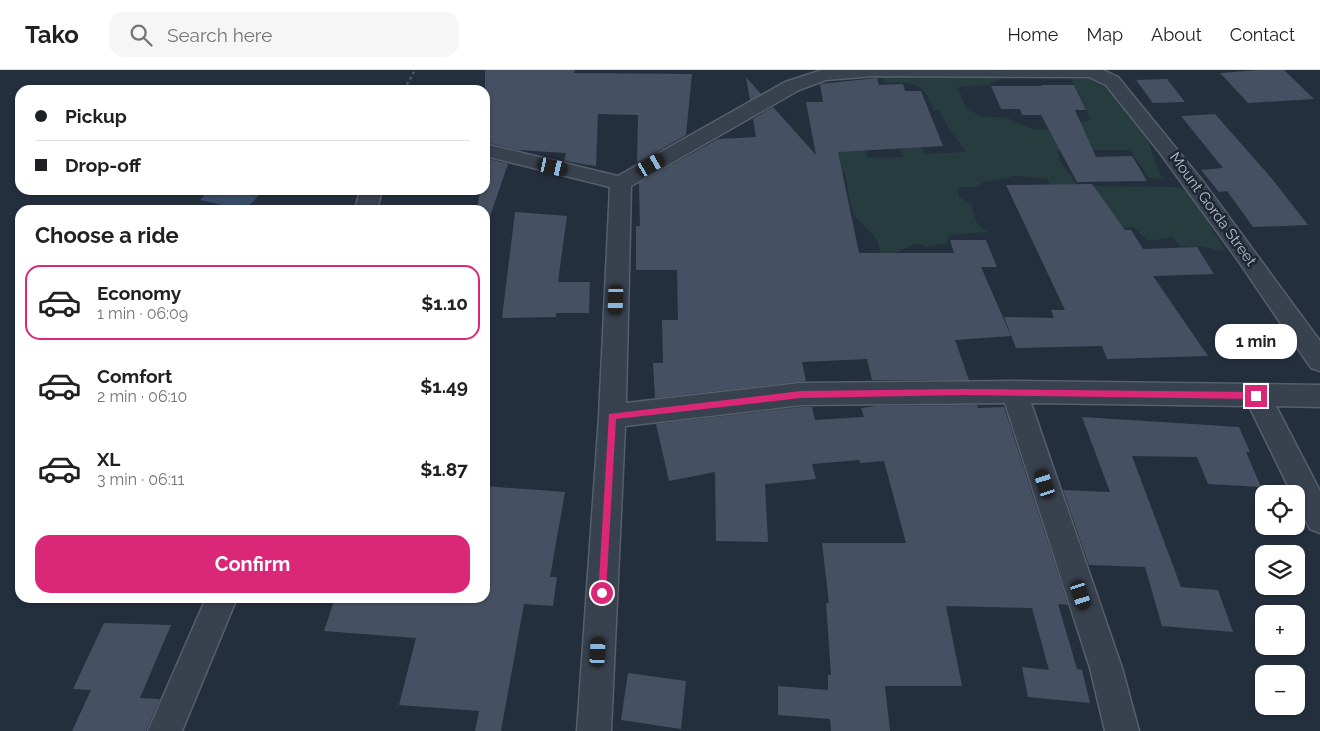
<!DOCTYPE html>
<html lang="en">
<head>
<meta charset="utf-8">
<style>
  :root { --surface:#fff; --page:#f6f6f6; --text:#202124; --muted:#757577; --line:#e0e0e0; --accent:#db2777 }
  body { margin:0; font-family:Raleway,sans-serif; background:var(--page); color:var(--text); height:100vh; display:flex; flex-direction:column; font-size:19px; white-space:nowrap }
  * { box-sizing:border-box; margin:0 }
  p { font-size:16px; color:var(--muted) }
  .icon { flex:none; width:28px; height:28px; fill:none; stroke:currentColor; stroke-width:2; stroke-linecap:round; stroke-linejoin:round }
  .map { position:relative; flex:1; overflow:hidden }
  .details { position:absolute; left:15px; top:135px; width:475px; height:398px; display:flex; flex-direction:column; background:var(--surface); border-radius:15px; box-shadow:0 1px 4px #0004 }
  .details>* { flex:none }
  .banner { position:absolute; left:15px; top:15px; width:475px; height:110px; border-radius:15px; box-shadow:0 1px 4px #0004; display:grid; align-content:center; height:110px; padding:0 20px; background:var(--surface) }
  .fabs { position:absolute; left:1255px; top:415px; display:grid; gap:10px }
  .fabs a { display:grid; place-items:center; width:50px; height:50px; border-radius:10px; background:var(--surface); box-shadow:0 1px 4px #0004; font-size:25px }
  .end { position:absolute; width:22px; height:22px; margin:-11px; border:6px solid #db2777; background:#fff; box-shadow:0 0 0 2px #fff }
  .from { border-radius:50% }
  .bubble { position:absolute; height:35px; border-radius:15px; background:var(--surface); box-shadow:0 1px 4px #0004; font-size:16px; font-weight:700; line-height:35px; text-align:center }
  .car { position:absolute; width:15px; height:30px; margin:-15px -8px; border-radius:6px; box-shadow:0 0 4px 1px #0007; background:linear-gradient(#222 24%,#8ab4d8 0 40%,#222 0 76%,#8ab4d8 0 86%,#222 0) }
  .banner b { display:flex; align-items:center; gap:18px; height:48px; font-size:19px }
  .banner b+b { border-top:1px solid var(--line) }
  .banner i { width:12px; height:12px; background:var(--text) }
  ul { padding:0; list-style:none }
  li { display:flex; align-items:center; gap:15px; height:75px; margin:0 10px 8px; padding:0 10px; border:2px solid transparent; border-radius:15px }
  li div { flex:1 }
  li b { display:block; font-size:19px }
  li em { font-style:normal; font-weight:700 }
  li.current { border-color:var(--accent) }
  li>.icon { width:45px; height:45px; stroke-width:1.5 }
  h2 { padding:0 20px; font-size:22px; line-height:60px }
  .action { display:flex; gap:10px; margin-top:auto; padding:10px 20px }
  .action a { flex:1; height:58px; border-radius:15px; background:var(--accent); color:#fff; font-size:20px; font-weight:700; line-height:58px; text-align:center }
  header { display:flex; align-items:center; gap:30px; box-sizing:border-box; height:70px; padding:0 25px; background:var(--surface); border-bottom:1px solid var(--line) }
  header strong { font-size:24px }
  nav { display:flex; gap:28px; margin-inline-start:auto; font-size:18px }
  .search { width:350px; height:45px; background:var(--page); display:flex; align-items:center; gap:12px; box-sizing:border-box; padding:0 18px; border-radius:15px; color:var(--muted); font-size:19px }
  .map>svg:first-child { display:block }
  .green { fill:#263c3f }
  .water { fill:#394c67 }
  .building { fill:#455162 }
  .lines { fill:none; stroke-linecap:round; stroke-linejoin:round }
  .street-casing { stroke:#565f6c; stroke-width:3 }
  .path { stroke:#44595c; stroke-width:2.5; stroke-dasharray:3 3; stroke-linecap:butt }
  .street { fill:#38414e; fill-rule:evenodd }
  .route { fill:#db2777 }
  .labels { text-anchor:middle; stroke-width:5; stroke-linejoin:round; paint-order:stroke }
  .street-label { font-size:15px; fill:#b4bcc9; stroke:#1d2633 }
</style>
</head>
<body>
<header>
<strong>Tako</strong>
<div class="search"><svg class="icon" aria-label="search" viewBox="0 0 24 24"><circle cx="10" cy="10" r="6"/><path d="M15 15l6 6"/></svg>Search here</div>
<nav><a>Home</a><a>Map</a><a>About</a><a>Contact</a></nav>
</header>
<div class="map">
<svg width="1320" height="661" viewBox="0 0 1320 661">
  <rect width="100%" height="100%" fill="#242f3e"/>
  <!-- green -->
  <path class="green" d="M976,3L1005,7L989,15L958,17L966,38L980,46L1007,48L1036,60L1065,59L1071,53L1091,50L1072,9L1101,8L1148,71L1162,109L1149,108L1130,80H1057L1059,90L1078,116L1173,117L1188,120L1226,182L1203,177L1180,176L1173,167L1149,171L1133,157L1099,160L1056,126L1047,109L1015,106L983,112L979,117H958L959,127L971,134L977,153L987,162L949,165L947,173L927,177L916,173L897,182L891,196C876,184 882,175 874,166C868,159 862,154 856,147C850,140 847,111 844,101L822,98L854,46L868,88L903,87L897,68L915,67L925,84L966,82L949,59L939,40H933C926,13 911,11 886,13L878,4Z"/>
  <!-- water -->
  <path class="water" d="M209,120H257L263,121L245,140L200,130Z"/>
  <!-- building -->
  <g class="building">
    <path d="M485,0H575L574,3L692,4L686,65L637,93L638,45L598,44L596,96L564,91L566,83L518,80L485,72Z"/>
    <path d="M1259,0H1284L1314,29L1248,33L1220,3Z"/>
    <path d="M746,7L761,24L750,30Z"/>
    <path d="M877,8L879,15L903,14L905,21H921L943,76L838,82L859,183H954L950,170H986L997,197H981L1011,266L955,270L969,310H872L867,289L802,292L806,311L655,328L653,293H663L662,250H678L677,200H636V156H640L639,113L718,69L756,67L753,49L773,37L816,85L806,32H823L820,14Z"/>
    <path d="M1167,9L1185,32L1153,33L1136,10Z"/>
    <path d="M1041,15H1074L1086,40H1075L1096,87L1132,86L1147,111L1077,112L1041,45H1022L1020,39H1001L991,16H1042Z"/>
    <path d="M1215,44L1273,110L1308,155L1253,157L1227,121L1219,122L1201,100L1223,98L1181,46Z"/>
    <path d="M485,88L508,94L487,155H485V140H477L480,120H485Z"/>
    <path d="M1092,114L1125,160H1131L1143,179L1197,177L1214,204L1153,206L1208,286L1107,289L1102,276L1016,278L1004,247L1054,248L1051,240H1065L1006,115Z"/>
    <path d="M515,142L567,146L558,212H590L589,243H556V247L502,248Z"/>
    <path d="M977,335L978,338L1004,337L1068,535L1058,534L1077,599L1082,600L1090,633L1028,627L1022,597L1049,600L1032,538L946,536L962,616H885L890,661H831L830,649L778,645V616L828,620V605H831L826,533H829L822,473H906L884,391L860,393L859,390L812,394L816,409L765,414L768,472L716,471L715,402L669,411L656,354L801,337H812L815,350L864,347L861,338L877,336Z"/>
    <path d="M1082,347L1239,357L1250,382H1246L1261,417L1208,414L1197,387L1132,386L1181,517L1218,520L1233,562L1162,556L1145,497L1089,495L1063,420L1110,422Z"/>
    <path d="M485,416L565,422L550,507H557L553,536L524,534L501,661H475L479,641L399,635L416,568L324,561L335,528H404L403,529L452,533L453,528H485Z"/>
    <path d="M104,553L171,555L140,628L160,629L146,661H72L91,620L73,619Z"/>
    <path d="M628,603L686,611L681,659L621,650Z"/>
  </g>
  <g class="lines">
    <!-- street casing -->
    <g class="street-casing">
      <g id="street">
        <path d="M822,0H1103L1118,7L1201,109L1320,271V301L1311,298L1237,189L1160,83L1106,15L1089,7L874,6L826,10L799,20L631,116L626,333L801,313L1014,311L1320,315V337L1276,336L1320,421V463L1310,459L1296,432V424H1292L1249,336L1031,333L1122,598L1139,661H1105L1090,598L1005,333L801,335L625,356L611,661H577L599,346L610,117L485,86V74L618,106L785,12Z"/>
        <path d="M360,120H382L377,140H355Z"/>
        <path d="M206,528H237L182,661H148Z"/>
      </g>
    </g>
    <!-- path -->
    <path class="path" d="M404,20L415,0"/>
    <!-- street -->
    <use href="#street" class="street"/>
  </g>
  <!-- route -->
  <path class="route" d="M964,319L1256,322L1261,326L1256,329L964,325L801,328L616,349L606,523L602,528L598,527L609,344L801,321Z"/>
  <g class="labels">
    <!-- street labels -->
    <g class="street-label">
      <text transform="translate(1213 139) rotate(54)" y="5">Mount Gorda Street</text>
    </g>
  </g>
</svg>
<div class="fabs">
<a><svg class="icon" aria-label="locate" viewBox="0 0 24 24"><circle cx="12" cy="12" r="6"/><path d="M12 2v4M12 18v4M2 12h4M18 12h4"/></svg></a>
<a><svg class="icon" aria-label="layers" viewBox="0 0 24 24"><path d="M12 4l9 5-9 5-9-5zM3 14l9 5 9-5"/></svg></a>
<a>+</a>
<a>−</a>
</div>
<i class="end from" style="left:602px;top:523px"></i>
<i class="end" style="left:1256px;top:326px"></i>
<div class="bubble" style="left:1215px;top:254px;width:82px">1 min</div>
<i class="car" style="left:651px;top:95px;rotate:60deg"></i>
<i class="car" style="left:553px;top:97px;rotate:103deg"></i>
<i class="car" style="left:616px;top:230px;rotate:182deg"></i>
<i class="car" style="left:1045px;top:414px;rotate:342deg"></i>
<i class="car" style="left:1081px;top:525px;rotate:162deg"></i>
<i class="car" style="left:598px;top:582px;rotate:3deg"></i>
<div class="banner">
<b><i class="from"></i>Pickup</b>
<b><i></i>Drop-off</b>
</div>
<section class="details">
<h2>Choose a ride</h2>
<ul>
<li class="current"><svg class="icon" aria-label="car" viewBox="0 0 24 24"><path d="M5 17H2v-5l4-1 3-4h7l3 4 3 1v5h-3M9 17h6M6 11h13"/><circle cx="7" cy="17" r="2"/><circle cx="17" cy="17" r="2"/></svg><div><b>Economy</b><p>1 min · 06:09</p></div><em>$1.10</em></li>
<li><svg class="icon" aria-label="car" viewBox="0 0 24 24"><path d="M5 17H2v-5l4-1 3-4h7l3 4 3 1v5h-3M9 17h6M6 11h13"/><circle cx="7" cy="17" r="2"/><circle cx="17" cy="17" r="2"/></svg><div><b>Comfort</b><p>2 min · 06:10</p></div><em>$1.49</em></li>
<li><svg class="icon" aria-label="car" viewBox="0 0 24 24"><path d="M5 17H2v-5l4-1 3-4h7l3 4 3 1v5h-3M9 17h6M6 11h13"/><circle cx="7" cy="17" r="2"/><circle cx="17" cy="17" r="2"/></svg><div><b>XL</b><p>3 min · 06:11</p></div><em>$1.87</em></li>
</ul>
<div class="action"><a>Confirm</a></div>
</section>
</div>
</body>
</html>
